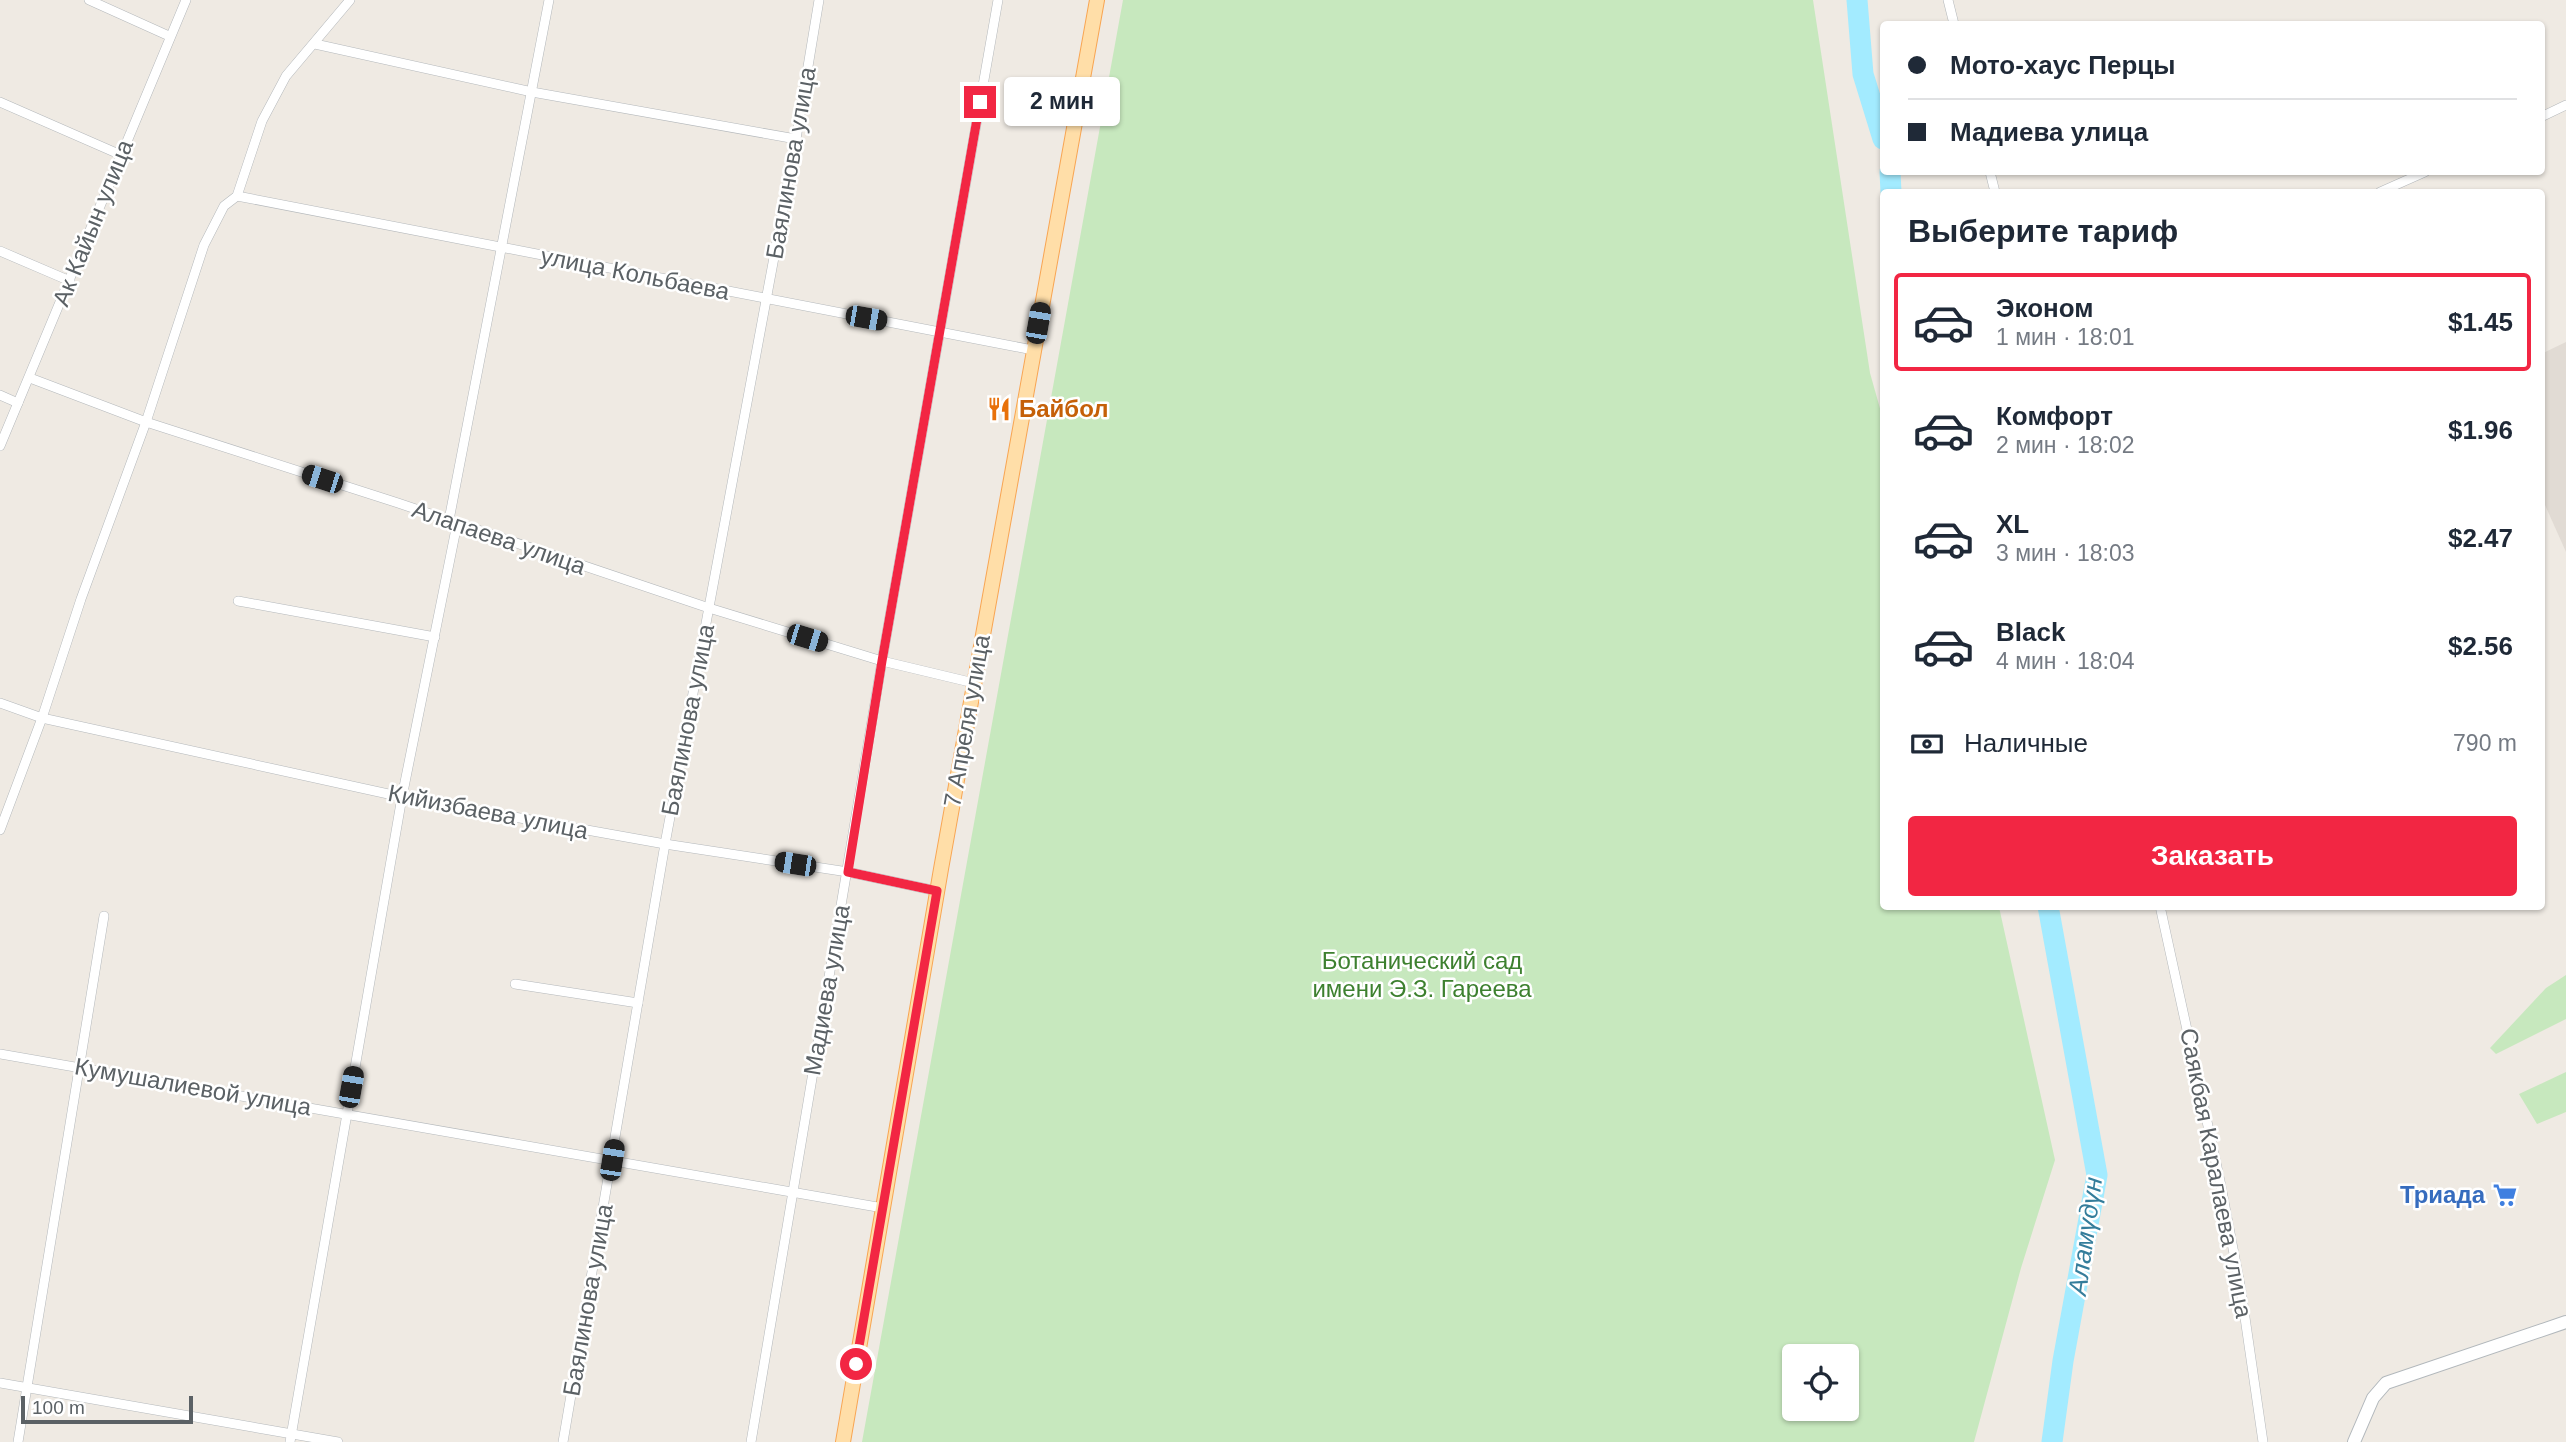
<!DOCTYPE html>
<html lang="ru">
<head>
<meta charset="utf-8">
<style>
  :root { --surface:#fff; --page:#f2f2f3; --text:#1f2937; --muted:#747a83; --line:#e0e1e3; --accent:#f22643 }
  body { margin:0; font-family:Helvetica,sans-serif; background:var(--page); color:var(--text); height:100vh; display:flex; flex-direction:column; font-size:26px; white-space:nowrap }
  * { box-sizing:border-box; margin:0 }
  p { font-size:23px; color:var(--muted) }
  .icon { flex:none; width:38px; height:38px; fill:none; stroke:currentColor; stroke-width:2; stroke-linecap:round; stroke-linejoin:round }
  .map { position:relative; flex:1; overflow:hidden }
  .drawer { position:absolute; left:1880px; top:189px; width:665px; height:721px; display:flex; flex-direction:column; background:var(--surface); border-radius:7px; box-shadow:0 2px 5px #0004 }
  .drawer>* { flex:none }
  .top-card { position:absolute; left:1880px; top:21px; width:665px; height:154px; border-radius:7px; box-shadow:0 2px 5px #0004; display:grid; align-content:center; height:154px; padding:0 28px; background:var(--surface) }
  .tools { position:absolute; left:1782px; top:1344px; display:grid; gap:14px }
  .tools a { display:grid; place-items:center; width:77px; height:77px; border-radius:7px; background:var(--surface); box-shadow:0 2px 5px #0004; font-size:35px }
  .scale { position:absolute; left:21px; bottom:18px; width:172px; box-sizing:border-box; padding-left:7px; border:4px solid #5b6165; border-top:0; font-size:19px; line-height:24px; white-space:nowrap; color:#5b6165; -webkit-text-stroke:5px #fff; paint-order:stroke }
  .end { position:absolute; width:32px; height:32px; margin:-16px; border:9px solid #f22643; background:#fff; box-shadow:0 0 0 4px #fff }
  .from { border-radius:50% }
  .bubble { position:absolute; height:49px; border-radius:7px; background:var(--surface); box-shadow:0 2px 5px #0004; font-size:23px; font-weight:700; line-height:49px; text-align:center }
  .car { position:absolute; width:21px; height:42px; margin:-21px -10px; border-radius:9px; box-shadow:0 0 5px 2px #0007; background:linear-gradient(#222 24%,#8ab4d8 0 40%,#222 0 76%,#8ab4d8 0 86%,#222 0) }
  .top-card b { display:flex; align-items:center; gap:24px; height:66px; font-size:26px }
  .top-card b+b { border-top:2px solid var(--line) }
  .top-card i { width:18px; height:18px; background:var(--text) }
  ul { padding:0; list-style:none }
  li { display:flex; align-items:center; gap:21px; height:98px; margin:0 14px 10px; padding:0 14px; border:4px solid transparent; border-radius:7px }
  li div { flex:1 }
  li b { display:block; font-size:26px }
  li em { font-style:normal; font-weight:700 }
  li.current { border-color:var(--accent) }
  li>.icon { width:63px; height:63px; stroke-width:1.5 }
  h2 { padding:0 28px; font-size:32px; line-height:84px }
  .pay { display:flex; align-items:center; gap:18px; height:77px; padding:0 28px; font-size:26px }
  .pay p { margin-inline-start:auto }
  .primary-button { display:flex; gap:14px; margin-top:auto; padding:14px 28px }
  .primary-button a { flex:1; height:80px; border-radius:7px; background:var(--accent); color:#fff; font-size:28px; font-weight:700; line-height:80px; text-align:center }
  .map>svg:first-child { display:block }
  .education { fill:#e1dbd4 }
  .green { fill:#c7e8be; fill-rule:evenodd }
  .lines { fill:none; stroke-linecap:round; stroke-linejoin:round }
  .river { stroke:#a3ebff; stroke-width:21 }
  .minor-casing { stroke:#b4b8bb; stroke-width:10 }
  .secondary-casing { stroke:#b2b8bc; stroke-width:14 }
  .primary-casing { stroke:#f8a552; stroke-width:16 }
  .minor { stroke:#fff; stroke-width:9 }
  .secondary { stroke:#fff; stroke-width:12 }
  .primary { stroke:#ffdea8; stroke-width:14 }
  .route { stroke:#f22643; stroke-width:9 }
  .labels { text-anchor:middle; stroke-width:5; stroke-linejoin:round; paint-order:stroke }
  .street-label { font-size:24px; fill:#5b6165; stroke:#fff }
  .food-label { font-size:24px; font-weight:bold; fill:#c56008; stroke:#fff; text-anchor:start }
  .park-label { font-size:24px; fill:#3d802f; stroke:#fff }
  .shop-label { font-size:24px; font-weight:bold; fill:#366cbe; stroke:#fff; text-anchor:end }
  .water-label { font-size:26px; font-style:italic; fill:#347d9b; stroke:#fff }
</style>
</head>
<body>
<div class="map">
<svg width="2566" height="1442" viewBox="0 0 2566 1442">
  <rect width="100%" height="100%" fill="#efeae3"/>
  <!-- education -->
  <path class="education" d="M2566,342V552L2541,496V354Z"/>
  <!-- green -->
  <g class="green">
    <path d="M1123,0H1813L1870,373L1883,419V906L1999,907L2055,1160L2021,1268L1974,1442H862ZM1794,1356H1846V1409H1794Z"/>
    <path d="M2566,975V1019L2496,1054L2490,1048L2546,988Z"/>
    <path d="M2566,1072V1112L2537,1124L2519,1094Z"/>
  </g>
  <g class="lines">
    <!-- river -->
    <g class="river">
      <path d="M1857,0L1863,74L1883,139"/>
      <path d="M1890,172L1891,192"/>
      <path d="M2048,906L2097,1175L2063,1361L2052,1442"/>
    </g>
    <!-- minor casing -->
    <g class="minor-casing">
      <g id="minor">
        <path d="M89,0L169,36"/>
        <path d="M1948,0L1954,24"/>
        <path d="M315,44L532,92L796,139"/>
        <path d="M0,102L121,155"/>
        <path d="M2541,117L2566,105"/>
        <path d="M1990,172L1995,192"/>
        <path d="M2380,192L2425,172"/>
        <path d="M237,196L1033,350"/>
        <path d="M0,251L70,281"/>
        <path d="M30,378L146,422L398,503L709,608L882,661L974,683"/>
        <path d="M0,395L18,403"/>
        <path d="M0,446L186,0"/>
        <path d="M449,520L549,0"/>
        <path d="M238,601L435,637"/>
        <path d="M0,703L42,718L402,797L665,844L848,872L937,891"/>
        <path d="M0,830L42,718L81,599L146,422L204,245L224,206L237,196L262,121L286,76L350,0"/>
        <path d="M2160,906L2220,1181L2241,1290L2263,1442"/>
        <path d="M515,984L638,1003"/>
        <path d="M0,1054L883,1208"/>
        <path d="M0,1383L338,1442"/>
        <path d="M18,1442L104,916"/>
        <path d="M290,1442L402,797L457,524"/>
        <path d="M563,1442L665,844L796,139L819,0"/>
        <path d="M751,1442L882,661L998,0"/>
      </g>
    </g>
    <!-- secondary casing -->
    <g class="secondary-casing">
      <path id="secondary" d="M2354,1442L2373,1398L2386,1383L2566,1322"/>
    </g>
    <!-- primary casing -->
    <g class="primary-casing">
      <path id="primary" d="M843,1442L941,869L1097,0"/>
    </g>
    <!-- minor -->
    <use href="#minor" class="minor"/>
    <!-- secondary -->
    <use href="#secondary" class="secondary"/>
    <!-- primary -->
    <use href="#primary" class="primary"/>
  </g>
  <g class="lines">
    <!-- route -->
    <path class="route" d="M856,1364L937,891L848,872L882,661L980,102"/>
  </g>
  <!-- icons -->
  <defs>
    <g id="restaurant-bare" transform="scale(1.89)"><path d="M-5-6h1v4h1v-4h1v4h1v-4h1v5L-1.5 .5V6h-2V.5L-5-1ZM5-6V6H3V1.5H1.5Q1.5-4 5-6Z" fill="#e8710a" stroke="#fff" stroke-width="2.5" paint-order="stroke"/></g>
    <g id="supermarket-bare" transform="scale(1.89)"><path d="M-6-5.5h2.5l.6 2H6L4.5 2H-2.5L-4.4-4H-6ZM-1.5 3.2a1.3 1.3 0 1 0 .1 0ZM3 3.2a1.3 1.3 0 1 0 .1 0Z" fill="#3f7fe0" stroke="#fff" stroke-width="2.5" paint-order="stroke"/></g>
  </defs>
  <g fill-rule="evenodd">
    <use href="#restaurant-bare" x="999" y="409"/>
    <use href="#supermarket-bare" x="2505" y="1195"/>
  </g>
  <g class="labels">
    <!-- street labels -->
    <g class="street-label">
      <text transform="translate(791 163) rotate(-80)" y="8">Баялинова улица</text>
      <text transform="translate(93 223) rotate(-68)" y="8">Ак Кайын улица</text>
      <text transform="translate(635 274) rotate(11)" y="8">улица Кольбаева</text>
      <text transform="translate(499 538) rotate(19)" y="8">Алапаева улица</text>
      <text transform="translate(688 720) rotate(-79)" y="8">Баялинова улица</text>
      <text transform="translate(967 721) rotate(-80)" y="8">7 Апреля улица</text>
      <text transform="translate(488 812) rotate(11)" y="8">Кийизбаева улица</text>
      <text transform="translate(827 990) rotate(-80)" y="8">Мадиева улица</text>
      <text transform="translate(193 1087) rotate(10)" y="8">Кумушалиевой улица</text>
      <text transform="translate(2216 1173) rotate(79)" y="8">Саякбая Каралаева улица</text>
      <text transform="translate(588 1300) rotate(-80)" y="8">Баялинова улица</text>
    </g>
    <!-- food labels -->
    <g class="food-label">
      <text x="1019" y="417">Байбол</text>
    </g>
    <!-- park labels -->
    <g class="park-label">
      <text x="1422" y="969">Ботанический сад<tspan x="1422" dy="28">имени Э.З. Гареева</tspan></text>
    </g>
    <!-- shop labels -->
    <g class="shop-label">
      <text x="2485" y="1203">Триада</text>
    </g>
    <!-- water labels -->
    <g class="water-label">
      <text transform="translate(2085 1236) rotate(-82)" y="9">Аламүдүн</text>
    </g>
  </g>
</svg>
<div class="tools">
<a><svg class="icon" aria-label="locate" viewBox="0 0 24 24"><circle cx="12" cy="12" r="6"/><path d="M12 2v4M12 18v4M2 12h4M18 12h4"/></svg></a>
</div>
<div class="scale">100 m</div>
<i class="end from" style="left:856px;top:1364px"></i>
<i class="end" style="left:980px;top:102px"></i>
<div class="bubble" style="left:1004px;top:77px;width:116px">2 мин</div>
<i class="car" style="left:866px;top:318px;rotate:100deg"></i>
<i class="car" style="left:1038px;top:323px;rotate:10deg"></i>
<i class="car" style="left:322px;top:479px;rotate:288deg"></i>
<i class="car" style="left:807px;top:638px;rotate:107deg"></i>
<i class="car" style="left:795px;top:864px;rotate:279deg"></i>
<i class="car" style="left:351px;top:1087px;rotate:10deg"></i>
<i class="car" style="left:612px;top:1160px;rotate:9deg"></i>
<div class="top-card">
<b><i class="from"></i>Мото-хаус Перцы</b>
<b><i></i>Мадиева улица</b>
</div>
<section class="drawer">
<h2>Выберите тариф</h2>
<ul>
<li class="current"><svg class="icon" aria-label="car" viewBox="0 0 24 24"><path d="M5 17H2v-5l4-1 3-4h7l3 4 3 1v5h-3M9 17h6M6 11h13"/><circle cx="7" cy="17" r="2"/><circle cx="17" cy="17" r="2"/></svg><div><b>Эконом</b><p>1 мин · 18:01</p></div><em>$1.45</em></li>
<li><svg class="icon" aria-label="car" viewBox="0 0 24 24"><path d="M5 17H2v-5l4-1 3-4h7l3 4 3 1v5h-3M9 17h6M6 11h13"/><circle cx="7" cy="17" r="2"/><circle cx="17" cy="17" r="2"/></svg><div><b>Комфорт</b><p>2 мин · 18:02</p></div><em>$1.96</em></li>
<li><svg class="icon" aria-label="car" viewBox="0 0 24 24"><path d="M5 17H2v-5l4-1 3-4h7l3 4 3 1v5h-3M9 17h6M6 11h13"/><circle cx="7" cy="17" r="2"/><circle cx="17" cy="17" r="2"/></svg><div><b>XL</b><p>3 мин · 18:03</p></div><em>$2.47</em></li>
<li><svg class="icon" aria-label="car" viewBox="0 0 24 24"><path d="M5 17H2v-5l4-1 3-4h7l3 4 3 1v5h-3M9 17h6M6 11h13"/><circle cx="7" cy="17" r="2"/><circle cx="17" cy="17" r="2"/></svg><div><b>Black</b><p>4 мин · 18:04</p></div><em>$2.56</em></li>
</ul>
<div class="pay"><svg class="icon" aria-label="cash" viewBox="0 0 24 24"><path d="M3 7h18v10H3z"/><circle cx="12" cy="12" r="2"/></svg>Наличные<p>790 m</p></div>
<div class="primary-button"><a>Заказать</a></div>
</section>
</div>
</body>
</html>
